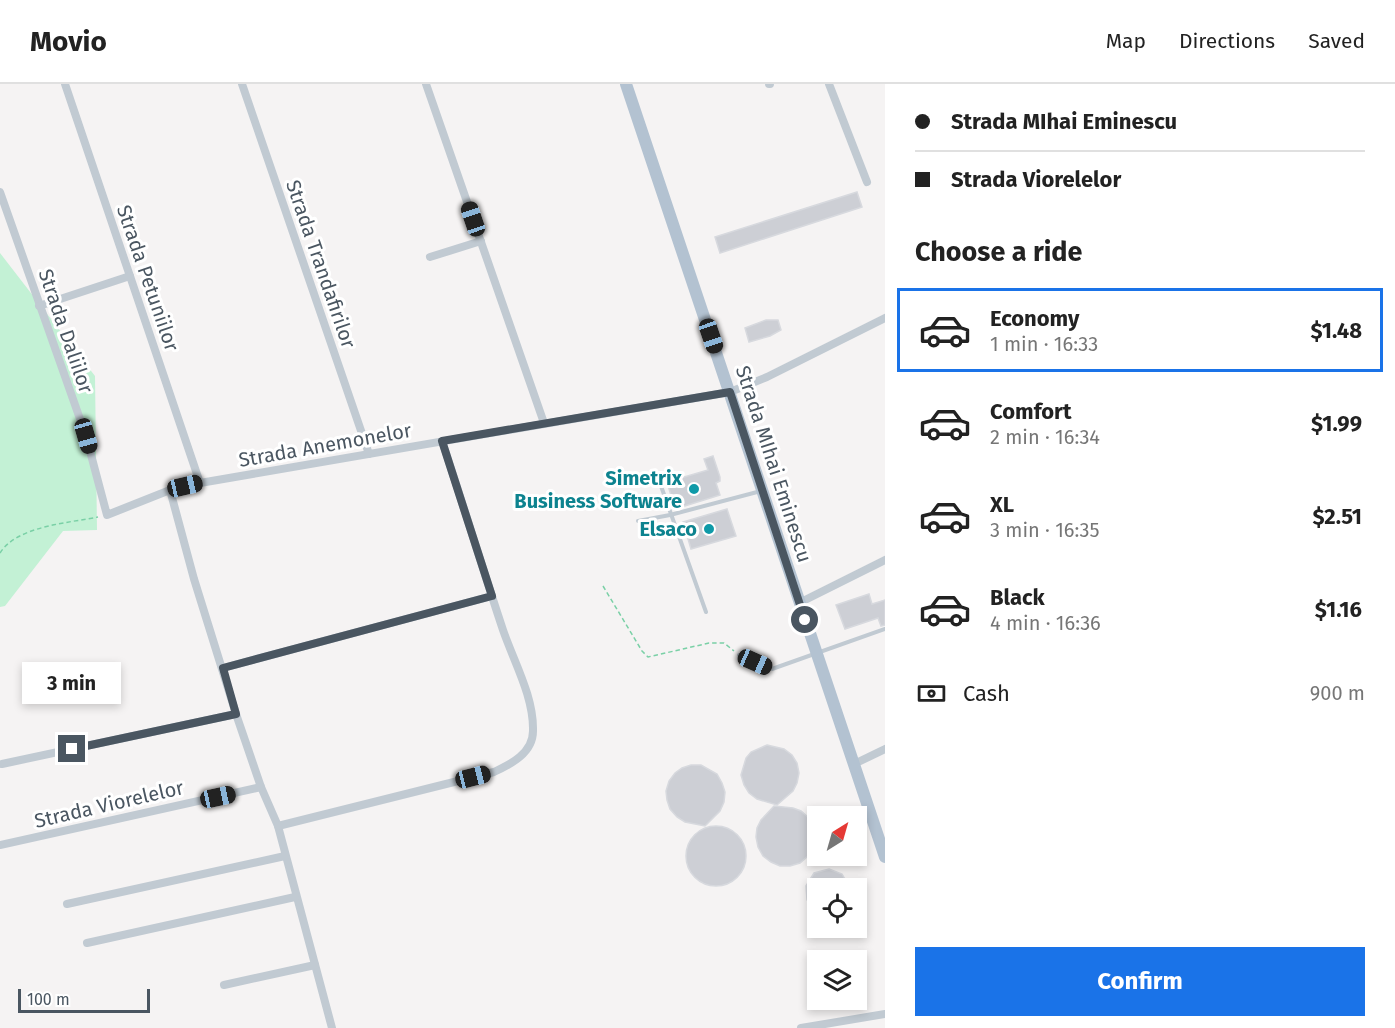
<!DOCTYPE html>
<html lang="en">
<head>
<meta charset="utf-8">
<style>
  :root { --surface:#fff; --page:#f2f2f2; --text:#222; --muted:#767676; --line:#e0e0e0; --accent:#1a73e8 }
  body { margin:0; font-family:"Fira Sans",sans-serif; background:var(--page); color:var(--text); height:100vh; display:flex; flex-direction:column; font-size:22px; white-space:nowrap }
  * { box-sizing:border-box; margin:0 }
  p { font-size:20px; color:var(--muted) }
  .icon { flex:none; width:33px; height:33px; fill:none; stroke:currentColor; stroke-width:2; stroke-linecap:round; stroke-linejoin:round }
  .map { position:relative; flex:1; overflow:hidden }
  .details { display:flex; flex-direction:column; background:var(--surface); width:510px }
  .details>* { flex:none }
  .banner { display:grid; align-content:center; height:132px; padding:0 30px; background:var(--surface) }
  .needle { width:39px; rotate:37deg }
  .controls { position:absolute; left:807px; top:722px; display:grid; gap:12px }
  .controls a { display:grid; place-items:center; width:60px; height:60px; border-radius:0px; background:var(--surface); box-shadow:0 3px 9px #0003; font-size:30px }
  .scale { position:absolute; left:18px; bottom:15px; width:132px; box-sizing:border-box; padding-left:6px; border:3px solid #4a5661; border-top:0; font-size:16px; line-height:21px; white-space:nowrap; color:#4a5661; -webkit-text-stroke:4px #fff; paint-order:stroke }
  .end { position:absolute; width:27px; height:27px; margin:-14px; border:8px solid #4a5661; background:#fff; box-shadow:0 0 0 3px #fff }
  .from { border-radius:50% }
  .bubble { position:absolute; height:42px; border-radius:0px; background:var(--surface); box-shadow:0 3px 9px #0003; font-size:20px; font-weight:700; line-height:42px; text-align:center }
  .car { position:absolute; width:18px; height:36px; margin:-18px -9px; border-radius:8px; box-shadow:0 0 4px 2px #0007; background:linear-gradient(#222 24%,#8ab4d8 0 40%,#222 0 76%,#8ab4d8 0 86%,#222 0) }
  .banner b { display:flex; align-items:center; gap:21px; height:57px; font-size:22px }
  .banner b+b { border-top:2px solid var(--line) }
  .banner i { width:15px; height:15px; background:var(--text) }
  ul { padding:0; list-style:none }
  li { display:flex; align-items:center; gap:18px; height:84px; margin:0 12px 9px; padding:0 18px; border:3px solid transparent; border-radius:0px }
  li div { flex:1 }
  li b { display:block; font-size:22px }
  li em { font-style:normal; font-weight:700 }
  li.active { border-color:var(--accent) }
  li>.icon { width:54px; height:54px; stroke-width:1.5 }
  h2 { padding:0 30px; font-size:27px; line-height:72px }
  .pay { display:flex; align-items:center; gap:15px; height:66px; padding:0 30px; font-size:22px }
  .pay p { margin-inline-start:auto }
  .primary-button { display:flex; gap:12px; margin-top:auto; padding:12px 30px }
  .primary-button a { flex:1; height:69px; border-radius:0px; background:var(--accent); color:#fff; font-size:24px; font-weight:700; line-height:69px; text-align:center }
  header { display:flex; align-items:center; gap:36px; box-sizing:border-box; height:84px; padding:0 30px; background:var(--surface); border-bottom:2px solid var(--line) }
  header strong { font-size:28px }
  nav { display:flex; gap:33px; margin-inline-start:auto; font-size:21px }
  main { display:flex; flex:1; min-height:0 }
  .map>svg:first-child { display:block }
  .green { fill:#c3f1d5 }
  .building { fill:#cdcfd5; stroke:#d7d9de; stroke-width:1.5 }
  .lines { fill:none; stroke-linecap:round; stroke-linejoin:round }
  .path { stroke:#7ad0a6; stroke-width:1.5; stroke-dasharray:4.5 3; stroke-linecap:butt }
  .service { stroke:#c1cad2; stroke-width:4 }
  .minor { stroke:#c1cad2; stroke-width:8 }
  .primary { stroke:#b3c2d1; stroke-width:12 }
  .route { stroke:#4a5661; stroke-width:8 }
  .culture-dot { fill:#0f9aa8; stroke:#fff; stroke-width:2 }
  .labels { text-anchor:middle; stroke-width:6; stroke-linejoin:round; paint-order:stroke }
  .street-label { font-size:20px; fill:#4a5661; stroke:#fff }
  .culture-label { font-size:20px; font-weight:bold; fill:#0d838f; stroke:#fff; text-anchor:end }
</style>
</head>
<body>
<header>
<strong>Movio</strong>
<nav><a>Map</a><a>Directions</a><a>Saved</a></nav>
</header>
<main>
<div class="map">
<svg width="885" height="944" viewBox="0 0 885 944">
  <rect width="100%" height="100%" fill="#f5f3f3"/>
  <!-- green -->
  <path class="green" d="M0,169L95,292L97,446L63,447L5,522L0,523Z"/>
  <!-- building -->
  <g class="building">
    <path d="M857,108L862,123L720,169L715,153Z"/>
    <path d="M766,236H778L781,246L770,252L749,258L745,244Z"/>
    <path d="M713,372L720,393V397L716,399L720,411L675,425L667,398L708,386L704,375Z"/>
    <path d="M727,425L736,452L691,465L683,438Z"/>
    <path d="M869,510L872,520L885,516V541L881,542L878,534L845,545L836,521Z"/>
    <path d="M767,661L784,665L792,671L797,679L799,689L797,699L793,707L777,721L757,715L749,709L744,701L741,691L746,674L751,668Z"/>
    <path d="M691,681H701L717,690L722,699L725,708L724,718L720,727L705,742L685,738L677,733L670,725L667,716L666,707L669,697L675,689L682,684Z"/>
    <path d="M774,722L793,724L801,727L809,734L814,743L815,753L813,763L808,772L800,779L790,782H780L771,778L763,772L758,763L756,753L757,744L761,736Z"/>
    <circle cx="716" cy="772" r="30"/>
    <path d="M829,785L842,790L850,804H818V827L807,816L806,802L814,789Z"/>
  </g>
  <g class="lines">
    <!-- path -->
    <g class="path">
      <path d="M0,469C17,442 68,439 98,433"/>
      <path d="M603,502L642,567L648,573L709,559H724L734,567"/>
    </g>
    <!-- service -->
    <g class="service">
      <path d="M661,402L706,528"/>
      <path d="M638,437L670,431L761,407"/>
      <path d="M739,571L772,585L885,545"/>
    </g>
    <!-- minor -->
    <g class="minor">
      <path d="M65,0L200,399"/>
      <path d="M242,0L369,370"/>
      <path d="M426,0L544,339"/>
      <path d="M769,0H770"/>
      <path d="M829,0L867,98"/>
      <path d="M0,108L86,352L107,431L170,406L200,399L730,308L767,293L885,234"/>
      <path d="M430,173L481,157"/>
      <path d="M39,222L130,192"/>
      <path d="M170,406L194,495L236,630L261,703L278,742L332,944"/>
      <path d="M799,519L885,476"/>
      <path d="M223,584L492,512"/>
      <path d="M2,680L236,630"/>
      <path d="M854,680L885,665"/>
      <path d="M278,742L494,688C511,680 533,669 533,647C534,613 514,578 503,546C482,483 463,420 442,357"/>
      <path d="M0,761L261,703"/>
      <path d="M67,820L285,772"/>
      <path d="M87,859L295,813"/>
      <path d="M224,901L315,881"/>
      <path d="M801,944L885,930"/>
    </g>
    <!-- primary -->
    <path class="primary" d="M626,0L885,773"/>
  </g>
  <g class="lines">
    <!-- route -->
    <path class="route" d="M72,665L236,630L223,584L492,512L442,357L730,308L805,536"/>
  </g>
  <!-- markers -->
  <g class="culture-dot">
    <circle cx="694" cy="405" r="6"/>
    <circle cx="709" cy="445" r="6"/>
  </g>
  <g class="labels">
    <!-- street labels -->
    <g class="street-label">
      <text transform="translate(321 180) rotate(71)" y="7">Strada Trandafirilor</text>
      <text transform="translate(148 194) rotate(71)" y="7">Strada Petuniilor</text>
      <text transform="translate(66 247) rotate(71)" y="7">Strada Daliilor</text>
      <text transform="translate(325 361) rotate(-10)" y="7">Strada Anemonelor</text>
      <text transform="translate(774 380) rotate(72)" y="7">Strada MIhai Eminescu</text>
      <text transform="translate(109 720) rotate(-13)" y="7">Strada Viorelelor</text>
    </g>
    <!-- culture labels -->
    <g class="culture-label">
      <text x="682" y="401">Simetrix<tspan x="682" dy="23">Business Software</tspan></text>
      <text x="697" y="452">Elsaco</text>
    </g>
  </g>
</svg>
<div class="controls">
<a><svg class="needle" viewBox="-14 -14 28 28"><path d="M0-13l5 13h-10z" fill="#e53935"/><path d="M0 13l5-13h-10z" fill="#767676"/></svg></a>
<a><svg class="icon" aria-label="locate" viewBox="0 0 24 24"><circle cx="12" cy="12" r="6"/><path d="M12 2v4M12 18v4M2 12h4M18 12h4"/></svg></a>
<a><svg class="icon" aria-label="layers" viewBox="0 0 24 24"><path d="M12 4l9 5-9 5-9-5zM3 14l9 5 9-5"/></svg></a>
</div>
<div class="scale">100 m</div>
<i class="end from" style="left:805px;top:536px"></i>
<i class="end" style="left:72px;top:665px"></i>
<div class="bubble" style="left:22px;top:578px;width:99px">3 min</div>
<i class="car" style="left:473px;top:135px;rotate:341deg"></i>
<i class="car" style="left:711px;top:252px;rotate:161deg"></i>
<i class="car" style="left:86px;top:352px;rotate:164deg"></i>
<i class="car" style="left:185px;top:402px;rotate:77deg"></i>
<i class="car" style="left:755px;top:578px;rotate:114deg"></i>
<i class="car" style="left:473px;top:693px;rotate:76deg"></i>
<i class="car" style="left:218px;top:713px;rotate:78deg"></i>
</div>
<section class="details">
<div class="banner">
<b><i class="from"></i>Strada MIhai Eminescu</b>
<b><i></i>Strada Viorelelor</b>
</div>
<h2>Choose a ride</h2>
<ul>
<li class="active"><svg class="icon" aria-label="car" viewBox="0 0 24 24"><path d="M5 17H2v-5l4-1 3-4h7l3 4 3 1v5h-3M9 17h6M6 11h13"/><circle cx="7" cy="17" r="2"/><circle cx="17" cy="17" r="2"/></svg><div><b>Economy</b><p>1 min · 16:33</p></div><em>$1.48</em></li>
<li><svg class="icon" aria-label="car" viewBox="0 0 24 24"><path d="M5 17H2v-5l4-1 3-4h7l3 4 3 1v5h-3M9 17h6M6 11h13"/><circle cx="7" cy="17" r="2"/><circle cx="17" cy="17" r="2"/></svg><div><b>Comfort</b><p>2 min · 16:34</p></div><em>$1.99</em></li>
<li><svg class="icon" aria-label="car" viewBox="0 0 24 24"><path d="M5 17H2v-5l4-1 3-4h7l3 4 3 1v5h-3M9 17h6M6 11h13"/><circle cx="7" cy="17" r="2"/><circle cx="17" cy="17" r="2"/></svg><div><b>XL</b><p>3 min · 16:35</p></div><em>$2.51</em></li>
<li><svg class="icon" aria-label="car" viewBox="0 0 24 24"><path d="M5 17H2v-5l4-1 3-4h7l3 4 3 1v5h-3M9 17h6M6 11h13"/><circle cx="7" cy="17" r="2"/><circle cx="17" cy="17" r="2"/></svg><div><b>Black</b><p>4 min · 16:36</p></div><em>$1.16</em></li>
</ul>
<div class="pay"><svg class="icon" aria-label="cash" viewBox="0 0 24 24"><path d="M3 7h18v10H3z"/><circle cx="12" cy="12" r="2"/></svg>Cash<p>900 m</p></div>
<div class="primary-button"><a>Confirm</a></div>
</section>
</main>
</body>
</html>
